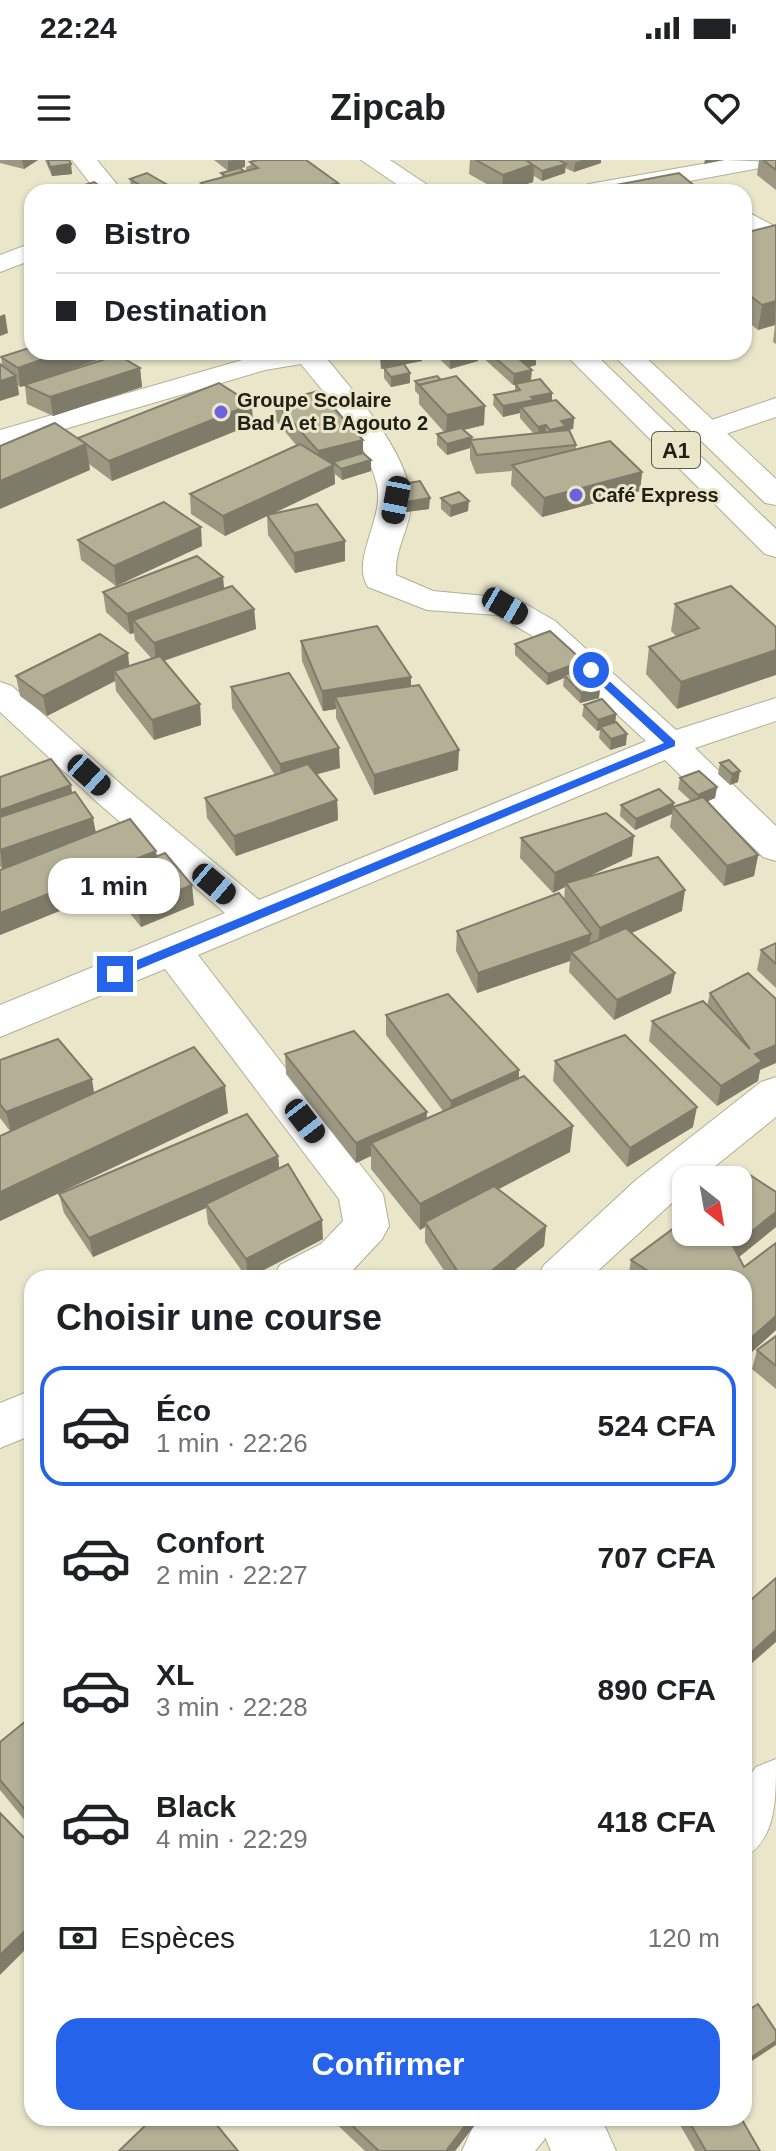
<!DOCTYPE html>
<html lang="fr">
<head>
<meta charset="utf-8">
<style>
  :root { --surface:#fff; --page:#f6f6f6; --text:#202124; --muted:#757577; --line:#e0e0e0; --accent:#2563eb }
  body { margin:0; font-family:Helvetica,sans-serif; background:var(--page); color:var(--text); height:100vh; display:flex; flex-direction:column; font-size:30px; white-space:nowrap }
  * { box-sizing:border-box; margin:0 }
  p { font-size:26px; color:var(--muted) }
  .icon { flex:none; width:44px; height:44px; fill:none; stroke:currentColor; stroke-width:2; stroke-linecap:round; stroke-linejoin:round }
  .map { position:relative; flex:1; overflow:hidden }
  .side { position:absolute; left:24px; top:1110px; width:728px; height:856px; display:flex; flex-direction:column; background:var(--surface); border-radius:24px; box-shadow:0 2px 6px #0004 }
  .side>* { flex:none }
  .guide { position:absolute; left:24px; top:24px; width:728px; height:176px; border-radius:24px; box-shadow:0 2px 6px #0004; display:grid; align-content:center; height:176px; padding:0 32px; background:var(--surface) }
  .needle { width:52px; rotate:149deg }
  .buttons { position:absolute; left:672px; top:1006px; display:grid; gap:16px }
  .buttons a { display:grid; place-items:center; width:80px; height:80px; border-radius:16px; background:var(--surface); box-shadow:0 2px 6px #0004; font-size:40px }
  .end { position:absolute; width:36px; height:36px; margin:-18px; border:10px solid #2563eb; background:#fff; box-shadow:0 0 0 4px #fff }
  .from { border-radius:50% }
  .bubble { position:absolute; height:56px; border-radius:24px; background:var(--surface); box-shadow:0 2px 6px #0004; font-size:26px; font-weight:700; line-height:56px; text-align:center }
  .car { position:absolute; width:24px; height:48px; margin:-24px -12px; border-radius:10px; box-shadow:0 0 6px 2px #0007; background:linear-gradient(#222 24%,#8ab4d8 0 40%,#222 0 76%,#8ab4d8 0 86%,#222 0) }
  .guide b { display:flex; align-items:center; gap:28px; height:76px; font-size:30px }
  .guide b+b { border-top:2px solid var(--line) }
  .guide i { width:20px; height:20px; background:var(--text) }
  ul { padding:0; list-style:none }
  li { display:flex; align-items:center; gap:24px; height:120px; margin:0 16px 12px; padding:0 16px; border:4px solid transparent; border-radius:24px }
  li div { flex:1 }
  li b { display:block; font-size:30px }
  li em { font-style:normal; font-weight:700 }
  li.current { border-color:var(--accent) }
  li>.icon { width:72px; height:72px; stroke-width:1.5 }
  h2 { padding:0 32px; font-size:36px; line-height:96px }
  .pay { display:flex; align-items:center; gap:20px; height:88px; padding:0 32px; font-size:30px }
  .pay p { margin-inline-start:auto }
  .action { display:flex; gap:16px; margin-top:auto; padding:16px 32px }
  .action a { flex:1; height:92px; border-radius:24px; background:var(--accent); color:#fff; font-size:32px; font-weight:700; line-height:92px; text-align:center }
  .status { display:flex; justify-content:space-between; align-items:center; height:56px; padding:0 40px; background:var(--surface); direction:ltr }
  .status svg { height:22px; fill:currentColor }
  header { display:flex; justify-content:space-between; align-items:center; height:104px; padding:0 32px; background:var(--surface); font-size:36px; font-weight:700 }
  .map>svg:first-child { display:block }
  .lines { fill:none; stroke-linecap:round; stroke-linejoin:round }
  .minor-casing { stroke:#b1ae94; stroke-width:2 }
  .tertiary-casing { stroke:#b1ae94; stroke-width:2 }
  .primary-casing { stroke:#b1ae94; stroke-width:2 }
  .minor { fill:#fff; fill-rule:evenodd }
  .tertiary { fill:#fff; fill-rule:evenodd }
  .primary { fill:#fff; fill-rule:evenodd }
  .wall { fill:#9b9781 }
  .shaded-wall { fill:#7e7b69 }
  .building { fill:#b4b096; stroke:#7e7b69; stroke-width:2 }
  .route { fill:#2563eb }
  .poi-dot { fill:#6b64de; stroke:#e9e6ca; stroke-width:3 }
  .labels { text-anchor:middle; stroke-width:6; stroke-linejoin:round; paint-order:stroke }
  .far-poi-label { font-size:20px; font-weight:bold; fill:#212016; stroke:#e9e6ca; text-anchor:start }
  .shield { fill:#e9e6ca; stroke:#5d5b4c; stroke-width:2 }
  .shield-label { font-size:22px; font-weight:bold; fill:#212016 }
</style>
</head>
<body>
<div class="status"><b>22:24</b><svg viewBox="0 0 49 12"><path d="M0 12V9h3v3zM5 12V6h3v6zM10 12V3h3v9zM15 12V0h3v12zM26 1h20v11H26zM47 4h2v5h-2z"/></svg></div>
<header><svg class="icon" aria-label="menu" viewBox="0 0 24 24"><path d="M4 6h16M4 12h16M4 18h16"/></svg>Zipcab<svg class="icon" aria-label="heart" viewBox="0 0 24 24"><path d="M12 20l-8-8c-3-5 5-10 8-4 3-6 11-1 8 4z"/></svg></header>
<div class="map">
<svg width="776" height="1991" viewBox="0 0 776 1991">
  <rect width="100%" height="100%" fill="#e9e6ca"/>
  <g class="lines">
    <!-- minor casing -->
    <g class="minor-casing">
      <g id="minor">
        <path d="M72,0H97L123,32H97Z"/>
        <path d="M725,0L776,2L765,7L630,32H576L580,27L589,24Z"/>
        <path d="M744,50L776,67V86L744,69Z"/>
        <path d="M32,83V100L0,112V95Z"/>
        <path d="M270,192H336L327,199C356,234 410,295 411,342C411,367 394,389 396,415L433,431L517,439L555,461L676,570L776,538V561L695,588L776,666V701L763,697L665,600L198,795L383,1034L389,1066L382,1079L353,1110L338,1118H273L280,1105L321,1084L343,1061L339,1039L165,809L0,877V845L225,753L98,643L0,552V522L12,526L124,627L259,740L646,581L531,475L497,455L427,450L368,427C350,400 385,358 377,325C366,280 329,239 301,204L265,210L0,288V270Z"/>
        <path d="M776,238V257L708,280L697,277L693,271L697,265Z"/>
        <path d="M776,917V957L698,1020H686V1030L590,1118H537L544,1105L636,1020L761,922Z"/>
        <path d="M32,1230V1275L0,1288V1243Z"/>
        <path d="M537,1958H601L616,1991H551Z"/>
      </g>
    </g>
    <!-- tertiary casing -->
    <g class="tertiary-casing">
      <g id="tertiary">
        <path d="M776,1599C776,1643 776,1678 744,1698V1623L756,1607Z"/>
        <path d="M481,1958H553L544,1980L535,1991H462L472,1969Z"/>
      </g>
    </g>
    <!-- primary casing -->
    <g class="primary-casing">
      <g id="primary">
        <path d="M361,0H390L438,32H408Z"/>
        <path d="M563,192H593L776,369V397L765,394Z"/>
        <path d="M610,192H640L776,319V345L765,343Z"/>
      </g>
    </g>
    <!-- minor -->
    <use href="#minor" class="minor"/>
    <!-- tertiary -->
    <use href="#tertiary" class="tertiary"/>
    <!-- primary -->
    <use href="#primary" class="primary"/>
  </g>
  <!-- wall -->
  <g class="wall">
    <path d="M0,0H38L24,9L0,3Z"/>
    <path d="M45,0H69L72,14L52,16Z"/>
    <path d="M214,0H245V7L228,11Z"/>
    <path d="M470,0H601V3L574,12L565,8V13L542,21L534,16L533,22L503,32H501L469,14Z"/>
    <path d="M759,0H776V30L757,15Z"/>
    <path d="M250,2L338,32H202L201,23L222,17L221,13L246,11V7L251,5Z"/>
    <path d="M130,19L166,32H137L131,28Z"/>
    <path d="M776,65V184L773,182L775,165L758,170L744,159V73Z"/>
    <path d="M32,174V192L103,198L52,216L140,208L142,227L53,256L27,244L25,226L20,227L18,225L19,235L2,205L1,197L30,188L29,186L27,176Z"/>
    <path d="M379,192L422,201L404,204L410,213V223L391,227L384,218V208L381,209Z"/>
    <path d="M432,192H479L478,201L450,209Z"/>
    <path d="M480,192H533L536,205L529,207L531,220L522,222L552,241L574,258L573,269L566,270L576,285V289L642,312L640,331L542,357L511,325L512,311L476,314L470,299V288L447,295L437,285V274L444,272L419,244V235L415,231V221L484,265L464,270L472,280L534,274L520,258V253L503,257L493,245L494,235L515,231V224L513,225L480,195Z"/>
    <path d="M275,242L363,280V293L371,300V311L342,320L335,314V324L270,355L345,401L295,413L268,375L267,356L225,376L191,354L190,334L297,286L276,261Z"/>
    <path d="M253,264L112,321L89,304L90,310L78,278Z"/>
    <path d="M397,325L429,349L406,352L397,335Z"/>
    <path d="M441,338L468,351L450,357L441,349Z"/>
    <path d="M78,380L202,386L116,426L81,400Z"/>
    <path d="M731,426L677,549L646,514L649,487L677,477L671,471L675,444Z"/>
    <path d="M224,429L254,449L256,469L164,501L200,544L201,565L154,580L116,531L115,521L47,556L20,536L16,516L129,506L152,499L135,480L134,473L130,474L106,452L103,432Z"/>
    <path d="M301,481L411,526L458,610L374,635L336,558V549L323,551L302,501Z"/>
    <path d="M515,484L582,509L600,527L599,538L580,543L563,526L564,518L547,525L515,495Z"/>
    <path d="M231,527L340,608L317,614L337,640L338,660L236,696L207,658L205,638L275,615L232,548Z"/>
    <path d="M584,545L616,554L615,563L626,585L610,590L599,578L600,570L597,571L582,556Z"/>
    <path d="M729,600L738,622L730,625L718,614L720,603Z"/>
    <path d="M0,617L72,633L96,672L156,697L194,745L141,767L115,735L114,729L0,775V710L2,709L0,706Z"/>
    <path d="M680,618L717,627L715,638L708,641L758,695L754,716L724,726L670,667L672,654L635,670L620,656L621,645L674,643V647L691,641L678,629Z"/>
    <path d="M521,678L632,696L586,717L682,751L631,773L671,833L614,860L569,812L570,801L477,833L456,791L457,771L564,740L565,727L553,733L520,698Z"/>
    <path d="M776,783V828L757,810L761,790Z"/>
    <path d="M748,813L760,910L758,921L717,946L649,881L652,861L707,846L710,833Z"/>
    <path d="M386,855L519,910V919L570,992L498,1029L546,1066L544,1086L505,1118H449L425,1082V1067L420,1070L371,1009V996L356,1003L286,914L285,894L427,959L443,951L386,875Z"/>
    <path d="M0,900L94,933L228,953L0,1061V976L10,971L0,958Z"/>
    <path d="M555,901L693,967L627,1007L553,921Z"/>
    <path d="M278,996L279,1008L323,1079L249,1118H247L208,1064L206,1048L93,1097L64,1053L59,1034Z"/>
    <path d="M776,1067L739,1097L744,1107L776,1083V1170L744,1199V1118H628L631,1100Z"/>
    <path d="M776,1176V1229L752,1209L757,1190Z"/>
    <path d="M32,1556V1669L0,1630V1582Z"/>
    <path d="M330,1958H480L455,1991H365Z"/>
    <path d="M676,1958H741L760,1991H695Z"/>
  </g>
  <!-- shaded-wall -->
  <g class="shaded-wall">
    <path d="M22,0H38L24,9Z"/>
    <path d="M233,0H245V7L228,11V1Z"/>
    <path d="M582,0H601V3L574,12L575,3Z"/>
    <path d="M705,0H724L704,4Z"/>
    <path d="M71,4L72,14L52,16L50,7Z"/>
    <path d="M534,4L533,22L502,32L503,15Z"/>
    <path d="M566,4L565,13L542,21V11Z"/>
    <path d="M338,23V32H304Z"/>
    <path d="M166,24V32H149L148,30Z"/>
    <path d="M776,141L775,165L758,170L762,145Z"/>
    <path d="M5,154L8,173L0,176V156Z"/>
    <path d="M45,192H103V198L20,227L18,208Z"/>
    <path d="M414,192H422V201L381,209V198Z"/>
    <path d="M475,192H479L478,201L450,209V199Z"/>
    <path d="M536,195V205L519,210V199Z"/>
    <path d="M140,208L142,227L53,256L50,237Z"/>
    <path d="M532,210L531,220L513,225L514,214Z"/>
    <path d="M410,213V223L391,227V217Z"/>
    <path d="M16,216L19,235L0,241V221Z"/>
    <path d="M552,233V243L521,247L520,253L503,257V246L531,237Z"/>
    <path d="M252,244L253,264L112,321L109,301Z"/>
    <path d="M485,246L484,265L446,274L447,255Z"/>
    <path d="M574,258L573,269L566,270L549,280L550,270L561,261Z"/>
    <path d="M546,265L545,276L538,277V267Z"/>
    <path d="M472,277L470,288L447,295V284Z"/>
    <path d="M363,280V299L333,302L335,324L225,376L223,356L319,310L318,291Z"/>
    <path d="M86,284L90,310L0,349V321Z"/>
    <path d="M371,300V311L342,320L341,309Z"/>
    <path d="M642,312L640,331L542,357L544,338Z"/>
    <path d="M430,338L429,349L406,352V342Z"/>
    <path d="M469,341L468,351L450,357L451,346Z"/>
    <path d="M201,367L202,386L116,426L114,406Z"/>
    <path d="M345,381V401L295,413L294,393Z"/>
    <path d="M223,417L225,437L133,460L134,473L130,474L127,454Z"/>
    <path d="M254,449L256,469L156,503L154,483Z"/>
    <path d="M776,490V515L677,549L681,522Z"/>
    <path d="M128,493L130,514L114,511L115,521L47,556L43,536Z"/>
    <path d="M583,501L582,512L564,515V518L547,525L548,514Z"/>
    <path d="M411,517V537H335L336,549L323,551L322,531Z"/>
    <path d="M600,527L599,538L580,543L581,533Z"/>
    <path d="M200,544L201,565L154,580L152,560Z"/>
    <path d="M616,554L615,565L600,567V570L597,571L598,560Z"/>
    <path d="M627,574L626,585L610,590L611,579Z"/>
    <path d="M339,588L340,608L281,624L280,604Z"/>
    <path d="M459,590L458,610L374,635V615Z"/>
    <path d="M740,611L738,622L730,625L732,614Z"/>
    <path d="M71,625L74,646L0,672V650Z"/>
    <path d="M717,627L715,638L697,646L698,635Z"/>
    <path d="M337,640L338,660L236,696L234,676Z"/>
    <path d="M674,643L672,654L635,670L636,659Z"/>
    <path d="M93,658L97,678L3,711L0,690Z"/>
    <path d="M634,676L632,696L568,726L566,723L565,727L553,733L555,713Z"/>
    <path d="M156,691L158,711L112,715L114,729L0,775V753Z"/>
    <path d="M758,695L754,716L724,726L727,706Z"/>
    <path d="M192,725L194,745L141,767L138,747Z"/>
    <path d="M685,730L682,751L597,788L600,768Z"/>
    <path d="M591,774L588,794L571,792L570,801L477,833L478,813Z"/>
    <path d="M675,813L671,833L614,860L617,840Z"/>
    <path d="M776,885V903L760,910L758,921L717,946L721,926L755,894Z"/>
    <path d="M519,910L518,930L450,961L451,941Z"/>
    <path d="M92,919L95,939L11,972L6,952Z"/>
    <path d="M225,926L228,953L0,1061V1032Z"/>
    <path d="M697,947L693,967L627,1007L630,988Z"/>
    <path d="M427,952L426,972L371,983V996L356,1003V983Z"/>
    <path d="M573,966L570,992L428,1066L425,1062V1067L420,1070V1044Z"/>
    <path d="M278,996L280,1016L206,1044V1048L93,1097L89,1078Z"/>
    <path d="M776,1052V1067L729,1105L733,1086Z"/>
    <path d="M322,1060L323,1079L248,1118L246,1099Z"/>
    <path d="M546,1066L544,1086L505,1118H483Z"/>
    <path d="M776,1156V1170L744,1199V1184Z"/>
    <path d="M776,1470V1482L744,1510V1499Z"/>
    <path d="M32,1764V1783L0,1815V1795Z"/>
    <path d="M776,1881V1885L744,1906V1902Z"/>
    <path d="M471,1958H480L455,1991H446Z"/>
  </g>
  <!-- building -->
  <g class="building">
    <path d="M48,0H69L71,4L50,7Z"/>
    <path d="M257,0H306L338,23L304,32H214L201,23L258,8L250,2Z"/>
    <path d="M476,0H526L534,4L503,15Z"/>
    <path d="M526,0H559L566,4L542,11Z"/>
    <path d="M763,0H776V10Z"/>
    <path d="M240,8L244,11L226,16L221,13Z"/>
    <path d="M147,13L166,24L148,30L130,19Z"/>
    <path d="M679,13L702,32H579Z"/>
    <path d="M94,22L108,32L65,31Z"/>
    <path d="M776,65V141L762,145L744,131V73Z"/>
    <path d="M32,187V192H63L18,208L1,197Z"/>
    <path d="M380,192H414L381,198Z"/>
    <path d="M443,192H475L450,199Z"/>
    <path d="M488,192H533L536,195L519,199L532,210L514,214Z"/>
    <path d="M118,195L140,208L50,237L24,225Z"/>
    <path d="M0,204L16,216L0,221Z"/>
    <path d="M404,204L410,213L391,217L384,208Z"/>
    <path d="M437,216L441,220L419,225L415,221Z"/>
    <path d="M456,216L485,246L447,255L419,225Z"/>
    <path d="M540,219L552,233L531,237L534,240L503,246L494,235L520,230L515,224Z"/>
    <path d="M219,223L252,244L109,301L78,278Z"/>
    <path d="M318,231L363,280L318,291L275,242Z"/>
    <path d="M556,240L574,258L561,261L566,266L550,270L546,265L538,267L521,247Z"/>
    <path d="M55,263L86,284L0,321V286Z"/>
    <path d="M461,268L472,277L447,284L437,274Z"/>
    <path d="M569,270L576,285L477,295L470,280Z"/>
    <path d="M610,281L642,312L544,338L512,305Z"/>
    <path d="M300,284L334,305L223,356L190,334Z"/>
    <path d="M363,293L371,300L341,309L333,302Z"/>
    <path d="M420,321L430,338L406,342L397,325Z"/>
    <path d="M459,332L469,341L451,346L441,338Z"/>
    <path d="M164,342L201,367L114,406L78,380Z"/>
    <path d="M317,344L345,381L294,393L267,355Z"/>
    <path d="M197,396L223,417L127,454L103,432Z"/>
    <path d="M232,426L254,449L154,483L133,460Z"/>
    <path d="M731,426L776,467V490L681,522L649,487L699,468L675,444Z"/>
    <path d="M377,466L411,517L322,531L301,481Z"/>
    <path d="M550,471L583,501L548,514L515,484Z"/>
    <path d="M100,474L128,493L43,536L16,516Z"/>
    <path d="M160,496L200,544L152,560L114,511Z"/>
    <path d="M583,509L600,527L581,533L564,515Z"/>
    <path d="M289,513L339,588L280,604L231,527Z"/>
    <path d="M419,525L459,590L374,615L335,537Z"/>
    <path d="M602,539L616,554L598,560L584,545Z"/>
    <path d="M616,562L627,574L611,579L600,567Z"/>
    <path d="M51,599L71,625L0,650V617Z"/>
    <path d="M729,600L740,611L732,614L720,603Z"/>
    <path d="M308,604L337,640L234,676L205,638Z"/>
    <path d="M699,611L717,627L698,635L680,618Z"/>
    <path d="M659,629L674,643L636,659L621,645Z"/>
    <path d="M75,632L93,658L0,690V657Z"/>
    <path d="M703,637L758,695L727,706L673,647Z"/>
    <path d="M606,653L634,676L555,713L521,678Z"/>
    <path d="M130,659L156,691L0,753V710Z"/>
    <path d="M165,693L192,725L138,747L112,715Z"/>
    <path d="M658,697L685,730L600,768L566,723Z"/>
    <path d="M559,733L591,774L478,813L457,771Z"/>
    <path d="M626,768L675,813L617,840L571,792Z"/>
    <path d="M776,783V804L761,790Z"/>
    <path d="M748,813L776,839V885L755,894L762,901L721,926L652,861L703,841L750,889L710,833Z"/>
    <path d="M448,834L519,910L451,941L386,855Z"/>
    <path d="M354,871L427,952L356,983L285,894Z"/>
    <path d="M625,875L697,947L630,988L555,901Z"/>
    <path d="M58,879L92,919L6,952L0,944V900Z"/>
    <path d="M194,887L225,926L0,1032V976Z"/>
    <path d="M524,916L573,966L420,1044L371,983Z"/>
    <path d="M247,954L278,996L89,1078L59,1034Z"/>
    <path d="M288,1004L322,1060L246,1099L206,1044Z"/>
    <path d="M747,1013L776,1032V1052L733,1086L744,1107L776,1083V1156L744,1184V1118H659L631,1100L686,1059V1072H738L737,1020Z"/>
    <path d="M494,1026L546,1066L483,1118H462L425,1062Z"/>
    <path d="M369,1111L374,1118H355Z"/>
    <path d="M776,1176V1206L757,1190Z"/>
    <path d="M776,1418V1470L744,1499V1446Z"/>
    <path d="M32,1556V1658L0,1620V1582Z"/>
    <path d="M0,1653L32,1686V1764L0,1795Z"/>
    <path d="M758,1844L776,1871V1881L744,1902V1853Z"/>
    <path d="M153,1958H211L238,1991H119Z"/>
    <path d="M344,1958H471L446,1991H379Z"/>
    <path d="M687,1958H741L760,1991H706Z"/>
  </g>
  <!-- route -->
  <path class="route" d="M587,507H594L675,581V586L120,817H111V811L664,583L587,512Z"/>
  <!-- markers -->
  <g class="poi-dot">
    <circle cx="221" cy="252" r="8"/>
    <circle cx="576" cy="335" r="8"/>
  </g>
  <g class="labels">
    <!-- far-poi labels -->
    <g class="far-poi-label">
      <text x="237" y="247">Groupe Scolaire<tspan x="237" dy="23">Bad A et B Agouto 2</tspan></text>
      <text x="592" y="342">Café Express</text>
    </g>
    <!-- shield labels -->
    <rect class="shield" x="652" y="272" width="48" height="36" rx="6"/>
    <g class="shield-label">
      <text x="676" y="298">A1</text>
    </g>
  </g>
</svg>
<div class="buttons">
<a><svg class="needle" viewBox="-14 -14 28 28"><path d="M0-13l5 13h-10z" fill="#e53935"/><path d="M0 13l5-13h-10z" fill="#757577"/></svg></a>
</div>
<i class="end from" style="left:591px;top:510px"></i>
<i class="end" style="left:115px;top:814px"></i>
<div class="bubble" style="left:48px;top:698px;width:132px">1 min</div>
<i class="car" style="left:396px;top:340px;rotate:191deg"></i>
<i class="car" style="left:505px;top:446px;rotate:120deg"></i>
<i class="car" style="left:89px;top:615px;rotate:132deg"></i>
<i class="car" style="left:214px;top:724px;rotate:130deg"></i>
<i class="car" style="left:305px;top:961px;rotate:142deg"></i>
<div class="guide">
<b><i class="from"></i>Bistro</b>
<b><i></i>Destination</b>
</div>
<section class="side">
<h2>Choisir une course</h2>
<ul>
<li class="current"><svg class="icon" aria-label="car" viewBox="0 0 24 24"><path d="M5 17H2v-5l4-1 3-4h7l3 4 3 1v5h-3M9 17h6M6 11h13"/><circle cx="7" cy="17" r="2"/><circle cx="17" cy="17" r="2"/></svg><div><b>Éco</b><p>1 min · 22:26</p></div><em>524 CFA</em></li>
<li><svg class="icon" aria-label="car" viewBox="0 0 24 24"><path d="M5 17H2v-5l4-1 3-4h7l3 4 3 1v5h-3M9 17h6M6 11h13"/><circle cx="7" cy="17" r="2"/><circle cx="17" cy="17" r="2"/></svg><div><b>Confort</b><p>2 min · 22:27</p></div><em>707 CFA</em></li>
<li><svg class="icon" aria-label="car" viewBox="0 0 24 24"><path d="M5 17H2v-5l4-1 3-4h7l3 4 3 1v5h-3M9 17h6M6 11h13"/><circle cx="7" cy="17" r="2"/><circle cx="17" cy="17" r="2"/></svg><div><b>XL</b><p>3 min · 22:28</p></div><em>890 CFA</em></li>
<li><svg class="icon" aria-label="car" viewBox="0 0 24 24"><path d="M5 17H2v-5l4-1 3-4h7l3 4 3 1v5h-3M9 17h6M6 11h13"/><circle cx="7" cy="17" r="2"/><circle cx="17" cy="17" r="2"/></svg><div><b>Black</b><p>4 min · 22:29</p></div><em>418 CFA</em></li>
</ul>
<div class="pay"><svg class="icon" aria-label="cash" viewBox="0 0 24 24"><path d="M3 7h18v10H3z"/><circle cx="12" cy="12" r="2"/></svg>Espèces<p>120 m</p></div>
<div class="action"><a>Confirmer</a></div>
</section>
</div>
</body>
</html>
